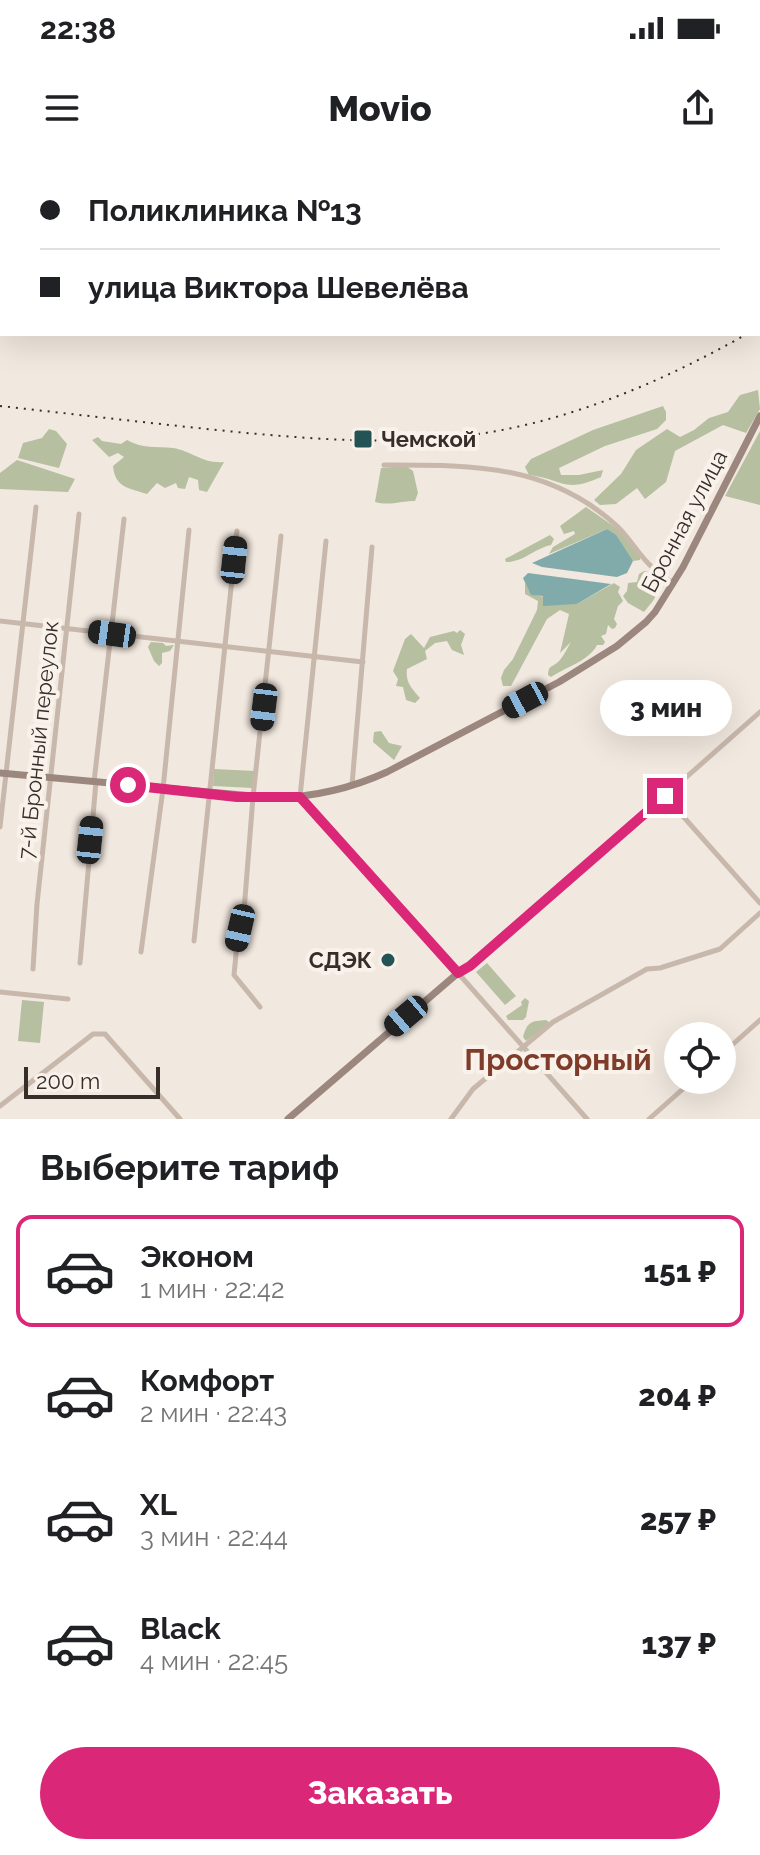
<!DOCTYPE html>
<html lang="ru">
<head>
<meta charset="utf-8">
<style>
  :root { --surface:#fff; --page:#f6f6f6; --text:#202124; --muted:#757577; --line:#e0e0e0; --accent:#db2777 }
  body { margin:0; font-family:Raleway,sans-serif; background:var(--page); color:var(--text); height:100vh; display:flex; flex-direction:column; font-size:30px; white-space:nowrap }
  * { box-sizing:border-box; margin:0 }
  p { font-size:26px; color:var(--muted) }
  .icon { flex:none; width:44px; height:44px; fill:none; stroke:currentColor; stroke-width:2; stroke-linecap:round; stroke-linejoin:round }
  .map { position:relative; height:959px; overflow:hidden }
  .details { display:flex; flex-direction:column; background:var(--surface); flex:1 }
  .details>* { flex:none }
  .guide { position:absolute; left:0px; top:0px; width:760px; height:176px; box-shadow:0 8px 32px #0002; display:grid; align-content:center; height:176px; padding:0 40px; background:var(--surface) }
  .tools { position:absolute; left:664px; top:862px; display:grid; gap:16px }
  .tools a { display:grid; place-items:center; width:72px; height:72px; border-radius:50%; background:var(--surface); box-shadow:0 8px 32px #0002; font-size:40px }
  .scale { position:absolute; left:24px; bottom:20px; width:136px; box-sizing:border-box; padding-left:8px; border:4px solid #372e2a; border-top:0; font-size:22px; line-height:28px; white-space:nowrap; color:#372e2a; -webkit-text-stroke:6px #f9f2eb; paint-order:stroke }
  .end { position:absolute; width:36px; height:36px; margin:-18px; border:10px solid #db2777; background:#fff; box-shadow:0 0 0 4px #fff }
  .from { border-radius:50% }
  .bubble { position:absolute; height:56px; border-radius:28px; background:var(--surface); box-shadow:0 8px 32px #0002; font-size:26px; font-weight:800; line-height:56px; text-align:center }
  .car { position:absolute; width:24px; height:48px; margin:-24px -12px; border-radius:10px; box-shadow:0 0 6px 2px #0007; background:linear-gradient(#222 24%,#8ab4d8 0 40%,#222 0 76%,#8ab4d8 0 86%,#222 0) }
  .guide b { display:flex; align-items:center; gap:28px; height:76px; font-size:30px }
  .guide b+b { border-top:2px solid var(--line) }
  .guide i { width:20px; height:20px; background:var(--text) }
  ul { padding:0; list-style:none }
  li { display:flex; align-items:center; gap:24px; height:112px; margin:0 16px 12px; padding:0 24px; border:4px solid transparent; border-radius:16px }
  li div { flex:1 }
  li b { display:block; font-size:30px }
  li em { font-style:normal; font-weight:800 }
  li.on { border-color:var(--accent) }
  li>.icon { width:72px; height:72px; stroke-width:1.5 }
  h2 { padding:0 40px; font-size:36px; line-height:96px }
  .cta { display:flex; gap:16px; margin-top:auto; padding:16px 40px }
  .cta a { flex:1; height:92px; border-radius:48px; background:var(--accent); color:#fff; font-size:32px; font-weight:800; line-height:92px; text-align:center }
  .status { display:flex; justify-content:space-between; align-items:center; height:56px; padding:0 40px; background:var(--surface); direction:ltr }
  .status svg { height:22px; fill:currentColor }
  header { display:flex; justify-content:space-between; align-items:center; height:104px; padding:0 40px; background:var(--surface); font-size:36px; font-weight:800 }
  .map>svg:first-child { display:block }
  .green { fill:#b6bfa0 }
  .water { fill:#81abab }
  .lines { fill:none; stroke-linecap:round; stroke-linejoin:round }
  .street { stroke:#c8b8ac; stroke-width:5 }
  .secondary { stroke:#9c877e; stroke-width:7 }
  .rail { stroke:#372e2a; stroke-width:2; stroke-dasharray:2 6; stroke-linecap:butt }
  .route { stroke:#db2777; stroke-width:10 }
  .poi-dot { fill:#235355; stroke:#f9f2eb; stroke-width:3 }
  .labels { text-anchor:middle; stroke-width:8; stroke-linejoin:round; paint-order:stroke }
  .poi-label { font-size:22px; font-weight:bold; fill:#372e2a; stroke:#f9f2eb; text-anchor:start }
  .street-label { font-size:22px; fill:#372e2a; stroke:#f9f2eb }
  .district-label { font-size:30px; font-weight:bold; fill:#7f3c2a; stroke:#f9f2eb }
</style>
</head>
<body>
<div class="status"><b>22:38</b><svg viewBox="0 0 49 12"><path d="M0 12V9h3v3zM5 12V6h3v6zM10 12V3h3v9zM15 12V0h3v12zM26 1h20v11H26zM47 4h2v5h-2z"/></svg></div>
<header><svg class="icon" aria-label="menu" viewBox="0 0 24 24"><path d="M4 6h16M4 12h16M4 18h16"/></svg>Movio<svg class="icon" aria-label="share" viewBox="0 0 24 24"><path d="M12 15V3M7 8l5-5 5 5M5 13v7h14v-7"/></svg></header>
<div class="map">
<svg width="760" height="959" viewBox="0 0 760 959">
  <rect width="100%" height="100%" fill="#f1e8df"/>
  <!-- green -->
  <g class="green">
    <path d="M758,230L760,249L746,273L723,265L675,291L666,322L645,339L637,328L616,344L600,345L594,340L621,314L636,290L667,269L680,277L694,270L709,258L728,252L740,235Z"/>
    <path d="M663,246L666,252V260L657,269L605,286L559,308L561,315H579L603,310L601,317C563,334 564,319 529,315L525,307L531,299L593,270Z"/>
    <path d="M49,269L56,271L67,284L59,308L18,298L23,283L42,278Z"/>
    <path d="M760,271V345L725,336Z"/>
    <path d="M98,277L102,281L121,284L127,280C142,289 156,286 173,288C192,291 203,304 224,302L207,332L199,330L198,320L189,317L185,329L178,328L176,323L165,328L157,323L147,334C129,328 115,328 113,306L124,297L118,293L109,297L92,280Z"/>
    <path d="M17,300L75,319L68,332L0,329V313Z"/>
    <path d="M406,306L413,311L418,333L415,341C400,341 390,346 375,342L381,308Z"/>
    <path d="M586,347L619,370L641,395L640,400L633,401C624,391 617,379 607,369L549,394L553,387L575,374L574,371L564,374L560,366Z"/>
    <path d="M550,375L554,379L551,385C533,389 524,402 506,402L505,399Z"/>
    <path d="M644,411L659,414C665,428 653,441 644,452L628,443L623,436L627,431L628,423L637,422L639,414Z"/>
    <path d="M525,422L531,434L577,444L614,423L620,427L618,432L623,441L618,446L614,459L617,464L615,468L612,469L608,465L606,474L601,476L605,482L603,485H597C589,501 566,507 551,517L548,515C549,505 551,508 558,502C562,499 568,487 571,482L560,493L569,454L560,450L547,459L511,526H503L501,518L504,510L513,499L537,450L538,441L525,434Z"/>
    <path d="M460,470L465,474L461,485L464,495L452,490L447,481L435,483L425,491L427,499L407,509C405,522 412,529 420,538L415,543L406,540L403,527L396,526L398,519L393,511L405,479L411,474L424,488L430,477L454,471L457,473Z"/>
    <path d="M151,482L163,483L166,486L174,485L170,491L162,493V503L159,506L154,501L148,487Z"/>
    <path d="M381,571L389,583L402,586L394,600L373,582L374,572Z"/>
    <path d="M214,609L255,611L252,628L213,626Z"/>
    <path d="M487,803L516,836L505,845L476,812Z"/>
    <path d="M525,838L529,841L526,857L523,860H508L506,856L522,845L521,842Z"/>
    <path d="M22,840L44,842L40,883L18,881Z"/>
    <path d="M546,860L550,863L526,881L523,877C527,862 531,861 546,860Z"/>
  </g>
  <!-- water -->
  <g class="water">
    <path d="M607,369L616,375L633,401L627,413L617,417L542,407L532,403Z"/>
    <path d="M528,413L611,424L577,444L543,446V436L531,435L523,418Z"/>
  </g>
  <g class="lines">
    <!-- street -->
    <g class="street">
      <path d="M384,305C470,305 548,303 617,366C630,378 639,396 653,408C659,414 666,418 673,423"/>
      <path d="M0,461L363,502"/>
      <path d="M94,622L124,359"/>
      <path d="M352,625L372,387"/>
      <path d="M665,636L760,552"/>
      <path d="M300,637L326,381"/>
      <path d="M0,667L36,347"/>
      <path d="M194,781L237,371"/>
      <path d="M141,792L163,629L189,370"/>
      <path d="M80,803L96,622"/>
      <path d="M33,809L37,744L79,354"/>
      <path d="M0,832L68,839"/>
      <path d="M260,847L234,815L237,784L244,751L253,637L281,376"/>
      <path d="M722,894L760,860"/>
      <path d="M0,946L88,878L93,874H105L180,959"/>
      <path d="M451,959L473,929L553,862L647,809L660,808L720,789L760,753"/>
      <path d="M587,959L458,813L470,806L665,636L760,743"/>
      <path d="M649,959L693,920"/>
    </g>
    <!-- secondary -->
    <g class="secondary">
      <path d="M626,0L630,2"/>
      <path d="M758,45L760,44"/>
      <path d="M758,59L760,60"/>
      <path d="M0,613L274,638C313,637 352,628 387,612L559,522L617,486L646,462L655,452L683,407L760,256"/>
      <path d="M288,959L458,813L300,637"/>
    </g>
    <!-- rail -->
    <g class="rail">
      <path d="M758,159L760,158"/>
      <path d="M0,246C82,255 164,265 247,273C336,281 423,287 512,268C596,250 672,216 747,174"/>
    </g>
  </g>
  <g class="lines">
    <!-- route -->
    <path class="route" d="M128,625L237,637H300L458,813L470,806L665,636"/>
  </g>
  <!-- markers -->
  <g class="poi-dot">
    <rect x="353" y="269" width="20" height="20" rx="4"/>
    <circle cx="388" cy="800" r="8"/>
  </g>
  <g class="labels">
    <!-- poi labels -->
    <g class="poi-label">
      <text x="381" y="287">Чемской</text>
      <text x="372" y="808" text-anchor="end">СДЭК</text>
    </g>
    <!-- street labels -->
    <g class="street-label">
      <text transform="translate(684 361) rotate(-62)" y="8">Бронная улица</text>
      <text transform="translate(38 580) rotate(-84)" y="8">7-й Бронный переулок</text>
    </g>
    <!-- district labels -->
    <g class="district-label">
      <text x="558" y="910">Просторный</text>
    </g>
  </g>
</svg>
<div class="tools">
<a><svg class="icon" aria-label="locate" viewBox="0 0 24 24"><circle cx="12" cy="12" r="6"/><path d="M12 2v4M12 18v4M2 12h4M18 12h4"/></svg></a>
</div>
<div class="scale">200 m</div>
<i class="end from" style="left:128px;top:625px"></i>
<i class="end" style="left:665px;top:636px"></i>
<div class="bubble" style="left:600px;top:520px;width:132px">3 мин</div>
<i class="car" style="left:234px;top:400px;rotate:6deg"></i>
<i class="car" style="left:112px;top:474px;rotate:278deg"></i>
<i class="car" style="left:525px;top:540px;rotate:242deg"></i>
<i class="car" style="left:264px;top:547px;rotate:187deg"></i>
<i class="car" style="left:90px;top:680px;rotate:6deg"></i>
<i class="car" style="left:240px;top:768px;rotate:193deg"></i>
<i class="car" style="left:406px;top:856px;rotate:230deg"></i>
<div class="guide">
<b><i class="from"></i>Поликлиника №13</b>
<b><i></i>улица Виктора Шевелёва</b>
</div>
</div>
<section class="details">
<h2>Выберите тариф</h2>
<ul>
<li class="on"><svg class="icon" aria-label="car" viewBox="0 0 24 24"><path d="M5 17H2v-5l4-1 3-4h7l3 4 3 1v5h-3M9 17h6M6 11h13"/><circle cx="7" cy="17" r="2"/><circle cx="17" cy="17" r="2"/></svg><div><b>Эконом</b><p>1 мин · 22:42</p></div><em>151 ₽</em></li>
<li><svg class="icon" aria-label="car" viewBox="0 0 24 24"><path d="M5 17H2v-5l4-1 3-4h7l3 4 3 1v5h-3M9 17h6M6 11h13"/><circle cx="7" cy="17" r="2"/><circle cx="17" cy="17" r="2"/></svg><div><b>Комфорт</b><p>2 мин · 22:43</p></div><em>204 ₽</em></li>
<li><svg class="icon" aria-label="car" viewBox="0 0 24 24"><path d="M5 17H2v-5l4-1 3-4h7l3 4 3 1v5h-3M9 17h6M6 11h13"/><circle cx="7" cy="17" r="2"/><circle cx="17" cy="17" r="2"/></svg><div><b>XL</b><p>3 мин · 22:44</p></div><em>257 ₽</em></li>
<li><svg class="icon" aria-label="car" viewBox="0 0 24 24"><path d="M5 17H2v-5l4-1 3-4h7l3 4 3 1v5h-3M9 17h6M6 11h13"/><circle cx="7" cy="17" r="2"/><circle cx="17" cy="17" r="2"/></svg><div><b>Black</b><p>4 мин · 22:45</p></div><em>137 ₽</em></li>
</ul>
<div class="cta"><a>Заказать</a></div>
</section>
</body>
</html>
